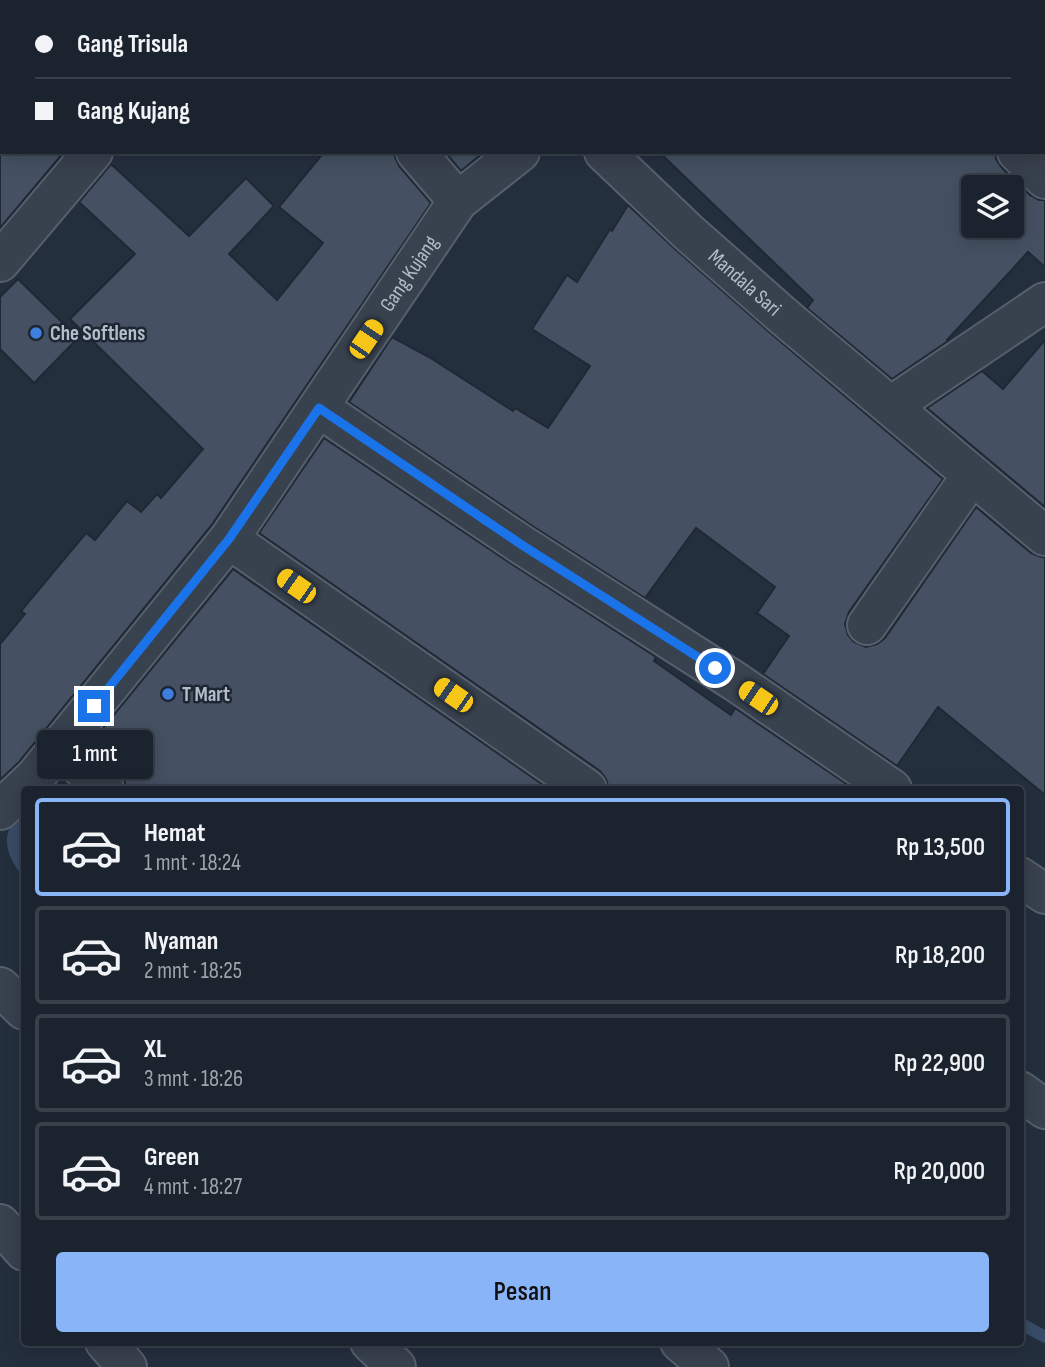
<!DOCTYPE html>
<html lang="id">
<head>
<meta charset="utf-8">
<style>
  :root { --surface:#1b232e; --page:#242b36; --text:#f1f3f6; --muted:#a0a4aa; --line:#39404a; --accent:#8ab4f8 }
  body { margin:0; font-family:"Sofia Sans Condensed",sans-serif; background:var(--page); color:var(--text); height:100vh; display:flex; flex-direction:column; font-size:26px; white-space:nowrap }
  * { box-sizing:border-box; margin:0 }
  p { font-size:23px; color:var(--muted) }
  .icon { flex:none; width:38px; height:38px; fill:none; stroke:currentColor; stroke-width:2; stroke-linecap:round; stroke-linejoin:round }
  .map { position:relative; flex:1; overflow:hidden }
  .side { position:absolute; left:21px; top:786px; width:1003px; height:560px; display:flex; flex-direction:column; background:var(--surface); border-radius:7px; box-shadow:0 4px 18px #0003,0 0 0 2px var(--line) }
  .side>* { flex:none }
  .banner { position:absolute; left:0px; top:0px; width:1046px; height:154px; box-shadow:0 4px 18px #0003,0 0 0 2px var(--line); display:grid; align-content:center; height:154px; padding:0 35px; background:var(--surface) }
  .tools { position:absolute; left:961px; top:175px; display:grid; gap:14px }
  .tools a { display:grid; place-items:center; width:63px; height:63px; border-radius:7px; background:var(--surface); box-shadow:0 4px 18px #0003,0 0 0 2px var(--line); font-size:35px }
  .end { position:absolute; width:32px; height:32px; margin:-16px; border:9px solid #1a73e8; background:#fff; box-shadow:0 0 0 4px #fff }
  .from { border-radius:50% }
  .bubble { position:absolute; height:49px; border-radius:7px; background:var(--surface); box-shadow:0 4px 18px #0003,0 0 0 2px var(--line); font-size:23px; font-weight:600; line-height:49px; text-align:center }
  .car { position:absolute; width:21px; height:42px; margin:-21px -10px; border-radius:9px; box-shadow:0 0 5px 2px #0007; background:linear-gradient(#f5c518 24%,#345 0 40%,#f5c518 0 76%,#345 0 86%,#f5c518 0) }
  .banner b { display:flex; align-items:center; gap:24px; height:66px; font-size:26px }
  .banner b+b { border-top:2px solid var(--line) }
  .banner i { width:18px; height:18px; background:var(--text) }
  ul { padding:12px 0 0; list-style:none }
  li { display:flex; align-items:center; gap:21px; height:98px; margin:0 14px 10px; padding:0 21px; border:4px solid var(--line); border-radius:7px }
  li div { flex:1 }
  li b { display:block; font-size:26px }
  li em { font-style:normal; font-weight:600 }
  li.selected { border-color:var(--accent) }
  li>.icon { width:63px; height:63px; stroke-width:1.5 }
  .button { display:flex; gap:14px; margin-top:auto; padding:14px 35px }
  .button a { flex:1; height:80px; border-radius:7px; background:var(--accent); color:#111; font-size:28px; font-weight:600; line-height:80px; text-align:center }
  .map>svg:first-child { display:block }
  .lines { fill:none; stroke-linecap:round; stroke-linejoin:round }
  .stream { stroke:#394c67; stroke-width:12 }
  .building { fill:#455162; stroke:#1f2835; stroke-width:2; fill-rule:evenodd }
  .minor-casing { stroke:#565f6c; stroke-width:42 }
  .minor { stroke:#38414e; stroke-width:38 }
  .route { stroke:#1a73e8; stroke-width:9 }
  .shop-dot { fill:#3f7fe0; stroke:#1d2633; stroke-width:2.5 }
  .labels { text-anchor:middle; stroke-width:5; stroke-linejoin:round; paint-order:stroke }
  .street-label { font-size:21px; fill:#b4bcc9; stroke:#1d2633 }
  .poi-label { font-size:21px; font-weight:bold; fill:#b4bcc9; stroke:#1d2633; text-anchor:start }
</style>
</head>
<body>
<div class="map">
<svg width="1045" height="1367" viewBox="0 0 1045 1367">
  <rect width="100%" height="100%" fill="#242f3e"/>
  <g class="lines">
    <!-- stream -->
    <g class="stream">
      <path d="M24,805C14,832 5,843 24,868"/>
      <path d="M1020,1323L1045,1337"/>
    </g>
  </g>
  <!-- building -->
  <g class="building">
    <path d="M0,152H64L0,228Z"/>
    <path d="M324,152H395V157L399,166L431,203L211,526L19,762L0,780V644L25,614L21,611L86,533L95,540L127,501L141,512L157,494L161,498L203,449L70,319L135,254L79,202L111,164L189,236L246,178L274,206L229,254L277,300L323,243L279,207Z"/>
    <path d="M445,152H484L461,171Z"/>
    <path d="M659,152H996V159L1002,168L1030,195L1039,200H1045V267L1028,252L947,340L948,341L892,379L807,308L813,300ZM973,187H1012V226H973Z"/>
    <path d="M628,205L674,248L768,331L943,479L849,612L845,624L848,635L854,642L866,647L877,644L885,638L976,507L1031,553L1041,557H1045V795L938,707L897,766L763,674L789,636L757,613L775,587L696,528L645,598L534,527L349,402L392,337L429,357L513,411L515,408L548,428L590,366L532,329L567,275L577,282L610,229L612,231Z"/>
    <path d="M18,279L78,338L34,383L0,349V297Z"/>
    <path d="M1045,340V507L927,408L982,371L1003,389Z"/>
    <path d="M324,438L510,563L656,657L654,661L731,715L735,708L854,789H609L606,779L600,771L259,533Z"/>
    <path d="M233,569L549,789H125V782L120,774L89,745Z"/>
  </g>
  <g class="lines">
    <!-- minor casing -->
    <g class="minor-casing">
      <g id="minor">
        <path d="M281,0L283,2"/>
        <path d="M60,2L62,0"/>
        <path d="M220,2L222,0"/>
        <path d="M442,2L443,0"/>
        <path d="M740,2L742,0"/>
        <path d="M0,71L2,69"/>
        <path d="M416,152L458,201"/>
        <path id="s1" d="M604,152L688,232L782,315L1045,536"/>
        <path d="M1017,152L1045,179"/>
        <path d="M0,262L93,152"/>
        <path d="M891,406L1045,302"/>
        <path d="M319,408L522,545L736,682L892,789"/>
        <path d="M229,539L587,789"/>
        <path d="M867,625L972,475"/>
        <path d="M60,747L104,789"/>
        <path id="s2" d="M0,810L35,777L229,539L458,201L520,152"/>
        <path d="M1020,877L1045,894"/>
        <path d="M0,987L24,1010"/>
        <path d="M1020,1091L1045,1109"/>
        <path d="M0,1224L24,1251"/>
        <path d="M105,1342L127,1367"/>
        <path d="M370,1342L396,1367"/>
        <path d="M680,1342L709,1367"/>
      </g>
    </g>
    <!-- minor -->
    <use href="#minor" class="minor"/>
  </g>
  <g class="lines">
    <!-- route -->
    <path class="route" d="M94,706L229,539L319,408L522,545L715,668"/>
  </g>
  <!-- markers -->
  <g class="shop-dot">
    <circle cx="36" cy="333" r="7"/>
    <circle cx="168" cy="694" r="7"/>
  </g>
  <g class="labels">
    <!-- street labels -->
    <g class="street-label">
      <text dy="7" stroke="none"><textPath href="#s2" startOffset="676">Gang Kujang</textPath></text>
      <text dy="7" stroke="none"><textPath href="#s1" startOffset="192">Mandala Sari</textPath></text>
    </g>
    <!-- poi labels -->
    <g class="poi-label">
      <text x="50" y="340">Che Softlens</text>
      <text x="182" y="701">T Mart</text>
    </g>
  </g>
</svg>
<div class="tools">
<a><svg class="icon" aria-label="layers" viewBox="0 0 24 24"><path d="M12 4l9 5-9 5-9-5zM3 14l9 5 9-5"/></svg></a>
</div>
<i class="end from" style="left:715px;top:668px"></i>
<i class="end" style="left:94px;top:706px"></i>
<div class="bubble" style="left:37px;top:730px;width:116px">1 mnt</div>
<i class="car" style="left:366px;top:339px;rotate:34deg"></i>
<i class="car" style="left:296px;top:586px;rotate:305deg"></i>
<i class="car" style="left:453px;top:695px;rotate:305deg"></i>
<i class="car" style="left:758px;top:698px;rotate:304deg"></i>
<div class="banner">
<b><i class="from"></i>Gang Trisula</b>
<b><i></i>Gang Kujang</b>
</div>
<section class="side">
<ul>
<li class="selected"><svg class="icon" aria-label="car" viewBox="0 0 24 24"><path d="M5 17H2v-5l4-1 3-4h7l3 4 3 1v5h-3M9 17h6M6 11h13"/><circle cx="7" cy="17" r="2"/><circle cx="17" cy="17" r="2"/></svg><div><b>Hemat</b><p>1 mnt · 18:24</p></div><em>Rp 13,500</em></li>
<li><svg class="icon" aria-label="car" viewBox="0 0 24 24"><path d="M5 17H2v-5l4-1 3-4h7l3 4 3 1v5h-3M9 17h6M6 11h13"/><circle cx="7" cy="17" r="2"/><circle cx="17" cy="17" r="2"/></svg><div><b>Nyaman</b><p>2 mnt · 18:25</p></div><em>Rp 18,200</em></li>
<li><svg class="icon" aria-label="car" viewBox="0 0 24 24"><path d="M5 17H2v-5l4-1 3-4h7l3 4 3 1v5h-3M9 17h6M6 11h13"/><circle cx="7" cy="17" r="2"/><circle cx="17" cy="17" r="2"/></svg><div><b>XL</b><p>3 mnt · 18:26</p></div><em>Rp 22,900</em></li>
<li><svg class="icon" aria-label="car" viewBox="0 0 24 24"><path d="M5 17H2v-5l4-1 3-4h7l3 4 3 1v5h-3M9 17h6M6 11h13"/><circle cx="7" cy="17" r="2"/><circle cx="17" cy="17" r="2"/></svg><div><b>Green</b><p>4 mnt · 18:27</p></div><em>Rp 20,000</em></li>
</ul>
<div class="button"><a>Pesan</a></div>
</section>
</div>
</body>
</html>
